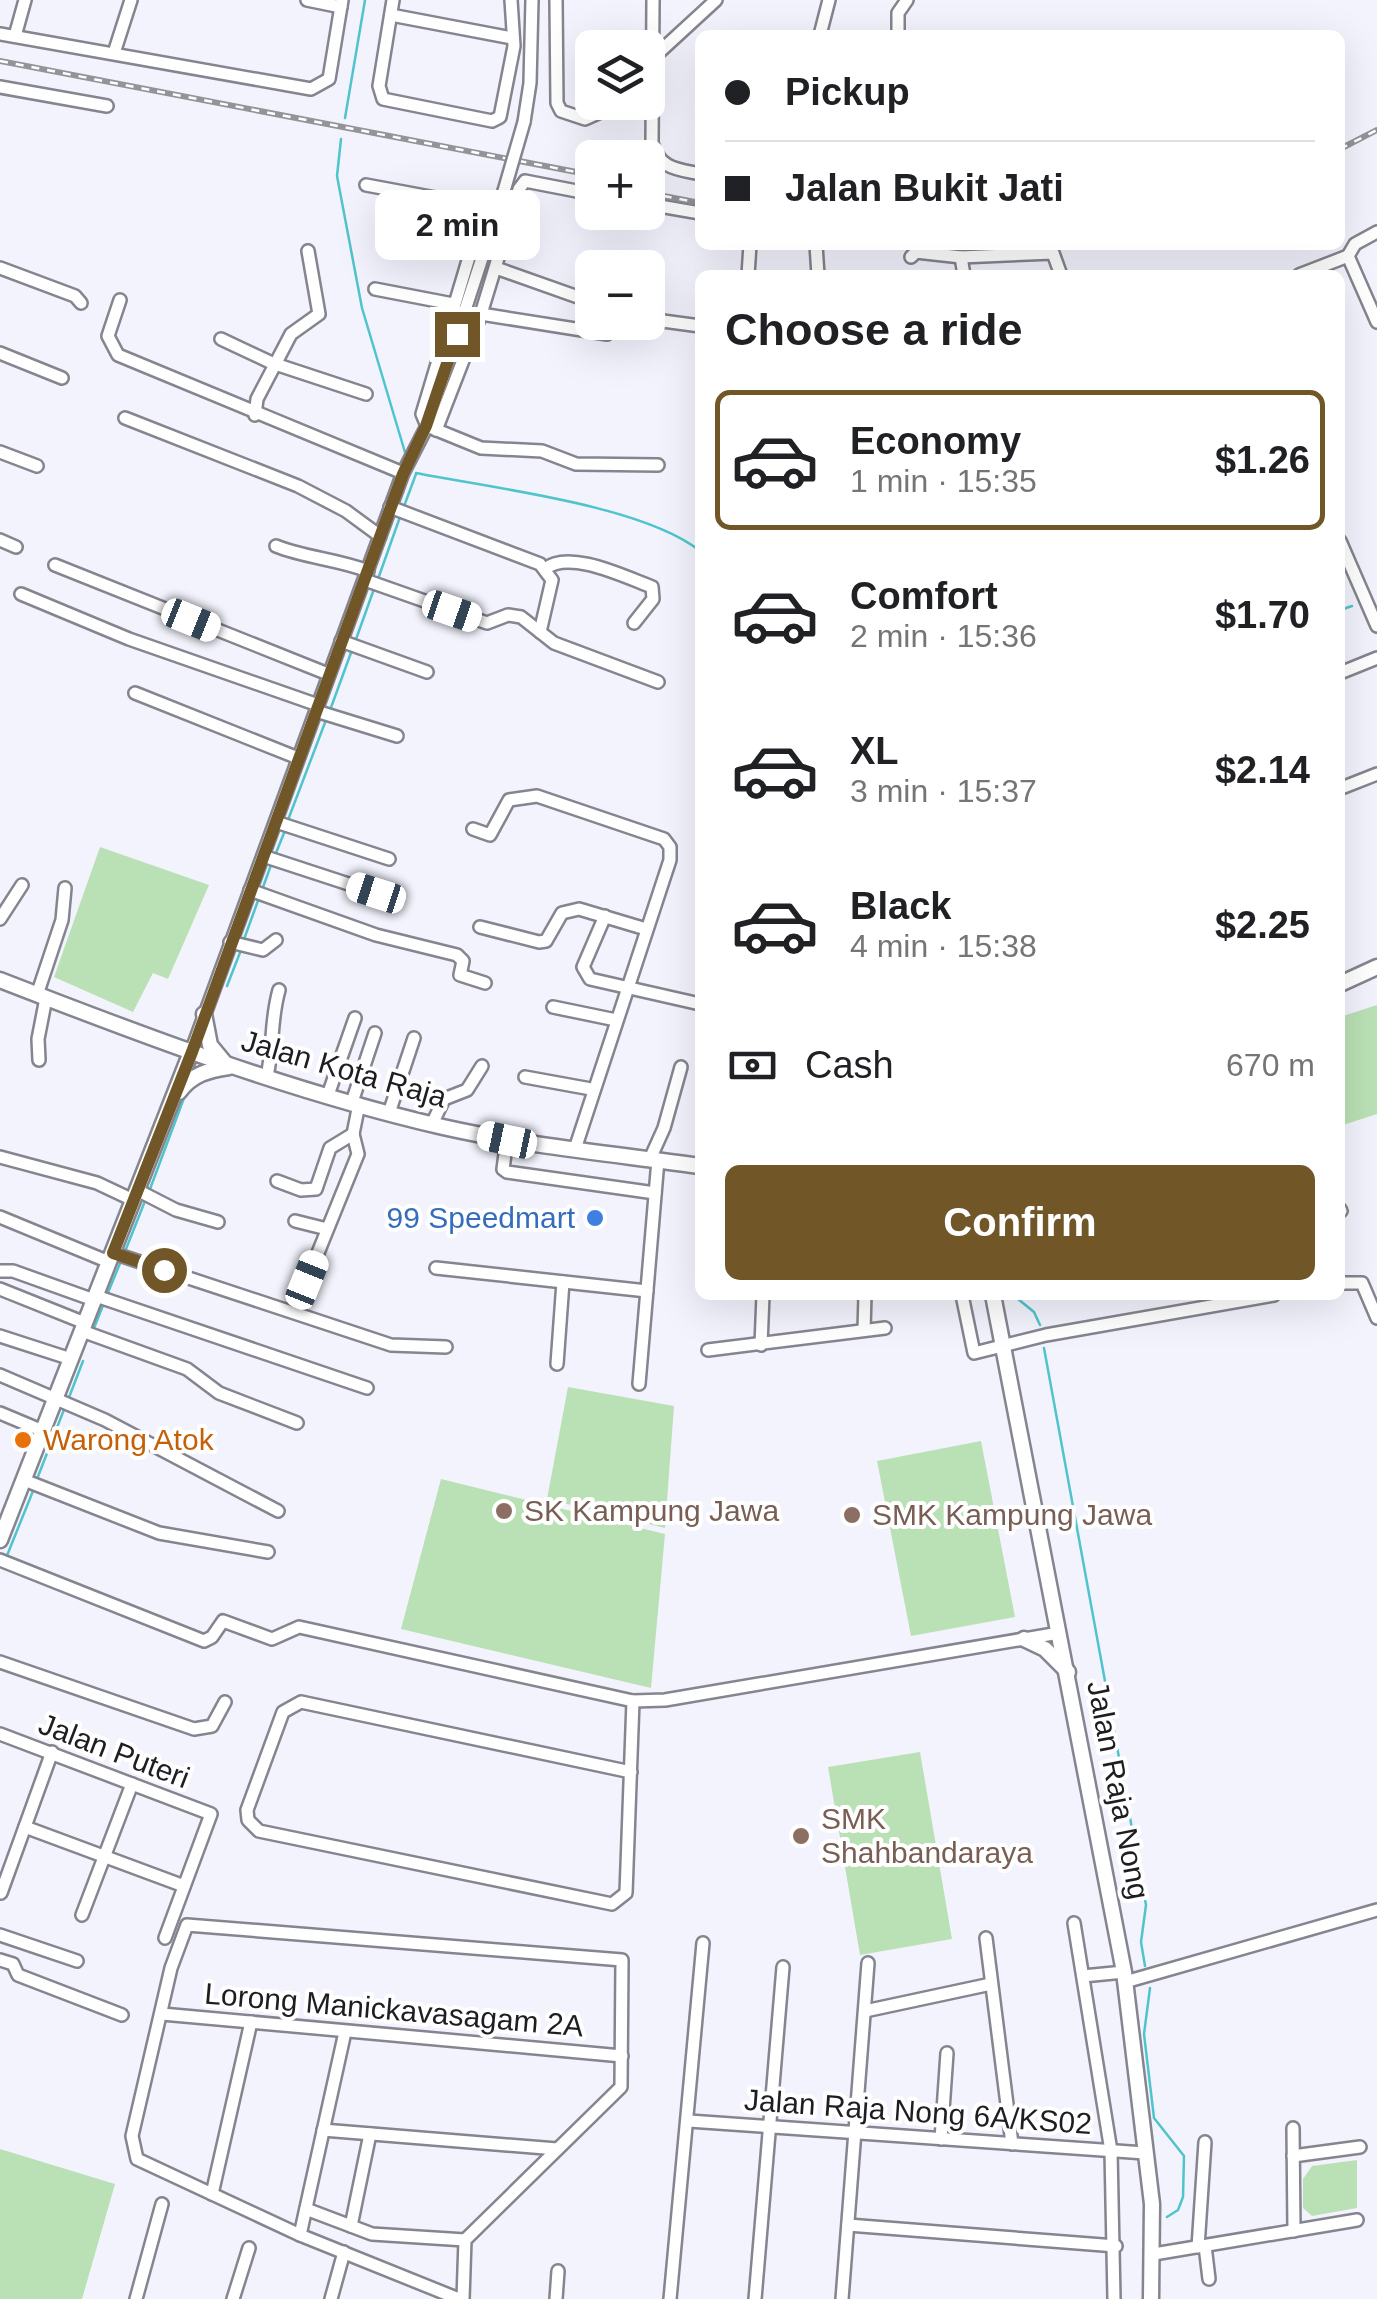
<!DOCTYPE html>
<html lang="en">
<head>
<meta charset="utf-8">
<style>
  :root { --surface:#fff; --page:#f6f6f6; --text:#202124; --muted:#757577; --line:#e0e0e0; --accent:#715628 }
  body { margin:0; font-family:Helvetica,sans-serif; background:var(--page); color:var(--text); height:100vh; display:flex; flex-direction:column; font-size:38px; white-space:nowrap }
  * { box-sizing:border-box; margin:0 }
  p { font-size:32px; color:var(--muted) }
  .icon { flex:none; width:55px; height:55px; fill:none; stroke:currentColor; stroke-width:2; stroke-linecap:round; stroke-linejoin:round }
  .map { position:relative; flex:1; overflow:hidden }
  .side { position:absolute; left:695px; top:270px; width:650px; height:1030px; display:flex; flex-direction:column; background:var(--surface); border-radius:15px; box-shadow:0 10px 40px #0002 }
  .side>* { flex:none }
  .guide { position:absolute; left:695px; top:30px; width:650px; height:220px; border-radius:15px; box-shadow:0 10px 40px #0002; display:grid; align-content:center; height:220px; padding:0 30px; background:var(--surface) }
  .buttons { position:absolute; left:575px; top:30px; display:grid; gap:20px }
  .buttons a { display:grid; place-items:center; width:90px; height:90px; border-radius:15px; background:var(--surface); box-shadow:0 10px 40px #0002; font-size:50px }
  .end { position:absolute; width:45px; height:45px; margin:-22px; border:12px solid #715628; background:#fff; box-shadow:0 0 0 5px #fff }
  .from { border-radius:50% }
  .bubble { position:absolute; height:70px; border-radius:15px; background:var(--surface); box-shadow:0 10px 40px #0002; font-size:32px; font-weight:800; line-height:70px; text-align:center }
  .car { position:absolute; width:30px; height:60px; margin:-30px -15px; border-radius:12px; box-shadow:0 0 8px 2px #0007; background:linear-gradient(#fff 24%,#345 0 40%,#fff 0 76%,#345 0 86%,#fff 0) }
  .guide b { display:flex; align-items:center; gap:35px; height:95px; font-size:38px }
  .guide b+b { border-top:2px solid var(--line) }
  .guide i { width:25px; height:25px; background:var(--text) }
  ul { padding:0; list-style:none }
  li { display:flex; align-items:center; gap:30px; height:140px; margin:0 20px 15px; padding:0 10px; border:5px solid transparent; border-radius:15px }
  li div { flex:1 }
  li b { display:block; font-size:38px }
  li em { font-style:normal; font-weight:800 }
  li.current { border-color:var(--accent) }
  li>.icon { width:90px; height:90px; stroke-width:1.5 }
  h2 { padding:0 30px; font-size:45px; line-height:120px }
  .pay { display:flex; align-items:center; gap:25px; height:110px; padding:0 30px; font-size:38px }
  .pay p { margin-inline-start:auto }
  .action { display:flex; gap:20px; margin-top:auto; padding:20px 30px }
  .action a { flex:1; height:115px; border-radius:15px; background:var(--accent); color:#fff; font-size:40px; font-weight:800; line-height:115px; text-align:center }
  .map>svg:first-child { display:block }
  .green { fill:#bae1b5 }
  .lines { fill:none; stroke-linecap:round; stroke-linejoin:round }
  .stream { stroke:#4fc4cc; stroke-width:2.5 }
  .minor-casing { stroke:#84858e; stroke-width:16 }
  .major-casing { stroke:#84858e; stroke-width:19 }
  .minor { stroke:#fff; stroke-width:11 }
  .major { stroke:#fff; stroke-width:14 }
  .rail-casing { stroke:#93939a; stroke-width:6 }
  .rail { stroke:#fff; stroke-width:2.5; stroke-dasharray:8; stroke-linecap:butt }
  .minor-bridge-casing { stroke:#84858e; stroke-width:16; stroke-linecap:butt }
  .minor-bridge { stroke:#fff; stroke-width:11 }
  .route { stroke:#715628; stroke-width:12 }
  .shop-dot { fill:#3f7fe0; stroke:#fff; stroke-width:4 }
  .food-dot { fill:#e8710a; stroke:#fff; stroke-width:4 }
  .education-dot { fill:#8d6e63; stroke:#fff; stroke-width:4 }
  .labels { text-anchor:middle; stroke-width:8; stroke-linejoin:round; paint-order:stroke }
  .street-label { font-size:30px; fill:#1e1e22; stroke:#fff }
  .shop-label { font-size:30px; fill:#366cbe; stroke:#fff; text-anchor:end }
  .food-label { font-size:30px; fill:#c56008; stroke:#fff; text-anchor:start }
  .education-label { font-size:30px; fill:#785e54; stroke:#fff; text-anchor:start }
</style>
</head>
<body>
<div class="map">
<svg width="1377" height="2299" viewBox="0 0 1377 2299">
  <rect width="100%" height="100%" fill="#f3f3fd"/>
  <!-- green -->
  <g class="green">
    <path d="M100,847L209,885L168,979L153,973L133,1012L54,977Z"/>
    <path d="M1377,1005V1114L1340,1126V1017Z"/>
    <path d="M568,1387L674,1406L665,1528L547,1499Z"/>
    <path d="M981,1441L1015,1617L911,1636L877,1461Z"/>
    <path d="M441,1479L665,1534L651,1688L401,1629Z"/>
    <path d="M920,1752L952,1939L860,1955L828,1767Z"/>
    <path d="M0,2149L115,2184L82,2299H0Z"/>
    <path d="M1357,2160V2208L1312,2216L1303,2208V2179L1312,2166Z"/>
  </g>
  <g class="lines">
    <!-- stream -->
    <g class="stream">
      <path d="M345,118L365,0"/>
      <path d="M341,139L337,176L362,308L407,459"/>
      <path d="M416,473C491,488 642,505 700,551"/>
      <path d="M403,509L416,474"/>
      <path d="M378,579L400,517"/>
      <path d="M1340,610L1352,606"/>
      <path d="M355,642L374,589"/>
      <path d="M329,713L352,650"/>
      <path d="M288,820L326,720"/>
      <path d="M276,853L286,828"/>
      <path d="M262,890L271,865"/>
      <path d="M243,942L259,898"/>
      <path d="M227,986L241,950"/>
      <path d="M150,1189L184,1098"/>
      <path d="M124,1254L145,1201"/>
      <path d="M107,1295L121,1261"/>
      <path d="M1013,1295L1034,1312L1040,1325"/>
      <path d="M94,1328L104,1303"/>
      <path d="M1044,1348L1146,1905L1141,1942L1145,1966"/>
      <path d="M68,1400L83,1361"/>
      <path d="M37,1479L65,1407"/>
      <path d="M6,1558L33,1491"/>
      <path d="M1150,1988L1144,2034L1154,2118L1184,2156L1183,2197L1178,2210L1167,2217"/>
    </g>
    <!-- minor casing -->
    <g class="minor-casing">
      <g id="minor">
        <path d="M307,0L341,7"/>
        <path d="M393,0L379,86L383,99L492,121L500,117L514,46L511,0"/>
        <path d="M556,0L557,103L561,111L585,119L623,102"/>
        <path d="M653,0L652,143C660,169 676,169 700,174"/>
        <path d="M391,15L512,38"/>
        <path d="M821,31L829,0"/>
        <path d="M0,34L311,89L329,79L342,0"/>
        <path d="M898,35V13L907,0"/>
        <path d="M15,36L25,0"/>
        <path d="M114,53L131,0"/>
        <path d="M654,57L716,0"/>
        <path d="M0,87L107,106"/>
        <path d="M524,122L530,83L532,0"/>
        <path d="M366,185L484,207L422,414L427,426L481,448L542,451L576,464L658,465"/>
        <path d="M648,204L700,213"/>
        <path d="M1377,232L1355,244L1348,256L1377,322"/>
        <path d="M816,245L818,275"/>
        <path d="M911,257L916,252L961,257L1053,253L1061,275"/>
        <path d="M961,257L964,275"/>
        <path d="M0,268L75,296L81,303"/>
        <path d="M496,268L592,302"/>
        <path d="M748,275L750,245"/>
        <path d="M1299,275L1348,256"/>
        <path d="M375,289L453,304"/>
        <path d="M120,300L108,336L118,355L403,473"/>
        <path d="M481,314L607,334"/>
        <path d="M648,319L700,326"/>
        <path d="M221,339L272,363L366,394"/>
        <path d="M0,353L62,378"/>
        <path d="M255,415L257,399L291,334L319,314L308,251"/>
        <path d="M125,418L298,486L346,511L380,536"/>
        <path d="M436,430L481,314L519,189L525,181L592,194"/>
        <path d="M0,452L37,466"/>
        <path d="M390,507L540,564L552,580L540,632"/>
        <path d="M0,540L16,547"/>
        <path d="M1340,541L1377,626"/>
        <path d="M276,546C306,558 337,559 368,571"/>
        <path d="M55,565L328,674"/>
        <path d="M545,569C569,549 625,577 652,587L653,599L634,623"/>
        <path d="M365,580L487,623L508,615L521,617L554,643L658,682"/>
        <path d="M21,594L129,639L318,705"/>
        <path d="M341,641L427,672"/>
        <path d="M1340,673L1377,658"/>
        <path d="M135,693L298,758"/>
        <path d="M316,711L397,736"/>
        <path d="M1344,787L1377,774"/>
        <path d="M276,822L389,859"/>
        <path d="M473,829L490,835L509,800L537,796L664,839L670,847V860L575,1149"/>
        <path d="M263,856L376,893"/>
        <path d="M250,890L376,935L457,955L463,961L460,975L485,983"/>
        <path d="M605,916L583,967L590,979L700,1004"/>
        <path d="M0,919L22,885"/>
        <path d="M480,927L539,942L546,941L562,913L579,909L646,929"/>
        <path d="M230,942L263,950L276,940"/>
        <path d="M37,995L62,920L65,888"/>
        <path d="M553,1007L616,1020"/>
        <path d="M191,1052L403,473L427,426L504,191"/>
        <path d="M39,1060L38,1039L46,998"/>
        <path d="M267,1076C274,1045 270,1022 279,990"/>
        <path d="M525,1077L591,1089"/>
        <path d="M328,1095L355,1018"/>
        <path d="M352,1102L375,1033"/>
        <path d="M389,1113L414,1038"/>
        <path d="M432,1124L444,1099L467,1090L482,1066"/>
        <path d="M507,1139L503,1169L507,1172L655,1193"/>
        <path d="M0,1157L97,1183L133,1200"/>
        <path d="M650,1159L664,1128L681,1067"/>
        <path d="M277,1181L301,1190L316,1189L330,1148L353,1134L359,1104"/>
        <path d="M137,1190L176,1210L218,1222"/>
        <path d="M1340,1209L1341,1211"/>
        <path d="M0,1217L109,1262"/>
        <path d="M295,1221L327,1229"/>
        <path d="M113,1253L391,1345L446,1347"/>
        <path d="M436,1268L647,1291"/>
        <path d="M0,1271H13L94,1300"/>
        <path d="M307,1280L358,1154L353,1134"/>
        <path d="M1340,1283H1362L1377,1318"/>
        <path d="M0,1289L85,1323"/>
        <path d="M962,1295L974,1353L1046,1335L1274,1295"/>
        <path d="M96,1296L367,1388"/>
        <path d="M864,1330L865,1295"/>
        <path d="M82,1331L187,1369L219,1393L297,1423"/>
        <path d="M0,1336L71,1359"/>
        <path d="M761,1345L763,1295"/>
        <path d="M708,1350L885,1328"/>
        <path d="M557,1364L563,1282"/>
        <path d="M0,1375L105,1420L278,1511"/>
        <path d="M639,1384L658,1160"/>
        <path d="M0,1413L43,1431"/>
        <path d="M24,1480L159,1533L268,1552"/>
        <path d="M0,1560L204,1641L212,1637L223,1621L272,1639L299,1627L633,1701L665,1700L1059,1633"/>
        <path d="M0,1662L194,1729L212,1726L225,1702"/>
        <path d="M0,1734L211,1814L165,1938"/>
        <path d="M631,1772L301,1702L283,1712L247,1810L248,1820L259,1831L612,1904L626,1893L633,1701"/>
        <path d="M25,1827L184,1886"/>
        <path d="M1,1893L52,1752"/>
        <path d="M82,1915L132,1784"/>
        <path d="M1074,1923L1111,2151L1114,2299"/>
        <path d="M0,1935L77,1961"/>
        <path d="M986,1938L1012,2144"/>
        <path d="M0,1960L13,1964L18,1975L122,2015"/>
        <path d="M1083,1976L1124,1972"/>
        <path d="M1125,1982L1377,1910"/>
        <path d="M865,2011L991,1984"/>
        <path d="M162,2014L622,2056"/>
        <path d="M689,2121L1145,2153"/>
        <path d="M1293,2128L1294,2231"/>
        <path d="M323,2130L557,2149"/>
        <path d="M941,2139L947,2053"/>
        <path d="M1293,2156L1360,2147"/>
        <path d="M212,2194L251,2022"/>
        <path d="M306,2209L372,2234L465,2240"/>
        <path d="M848,2225L1116,2246"/>
        <path d="M351,2226L370,2134"/>
        <path d="M300,2235L345,2032"/>
        <path d="M1205,2246L1209,2279"/>
        <path d="M1198,2247L1205,2142"/>
        <path d="M1154,2254L1357,2220"/>
        <path d="M136,2299L162,2204"/>
        <path d="M233,2299L249,2248"/>
        <path d="M331,2299L344,2252"/>
        <path d="M459,2299L300,2235L137,2159L132,2136L171,1968L187,1925L622,1960L621,2087L465,2240L463,2299"/>
        <path d="M556,2299L558,2271"/>
        <path d="M670,2299L703,1943"/>
        <path d="M755,2299L783,1967"/>
        <path d="M842,2299L868,1963"/>
      </g>
    </g>
    <!-- major casing -->
    <g class="major-casing">
      <g id="major">
        <path d="M0,980C144,1036 291,1092 443,1127C527,1146 614,1154 700,1166"/>
        <path d="M1340,984L1377,967"/>
        <path d="M204,1014L210,1045L224,1062"/>
        <path d="M179,1092C192,1074 209,1070 229,1067"/>
        <path d="M993,1295L1124,1972L1152,2204L1151,2299"/>
        <path d="M0,1540L191,1052"/>
        <path d="M1024,1639L1045,1649L1068,1672"/>
      </g>
    </g>
    <!-- minor -->
    <use href="#minor" class="minor"/>
    <!-- major -->
    <use href="#major" class="major"/>
    <!-- rail casing -->
    <g class="rail-casing">
      <g id="rail">
        <path d="M0,61L592,175"/>
        <path d="M1340,149L1377,130"/>
        <path d="M648,193L700,203"/>
      </g>
    </g>
    <!-- rail -->
    <use href="#rail" class="rail"/>
    <!-- minor-bridge casing -->
    <g class="minor-bridge-casing">
      <path id="minor-bridge" d="M504,191L524,122"/>
    </g>
    <!-- minor-bridge -->
    <use href="#minor-bridge" class="minor-bridge"/>
  </g>
  <g class="lines">
    <!-- route -->
    <path class="route" d="M164,1270L113,1253L192,1052L403,474L426,426L457,334"/>
  </g>
  <!-- markers -->
  <circle class="shop-dot" cx="595" cy="1218" r="10"/>
  <circle class="food-dot" cx="23" cy="1440" r="10"/>
  <g class="education-dot">
    <circle cx="504" cy="1511" r="10"/>
    <circle cx="852" cy="1515" r="10"/>
    <circle cx="801" cy="1836" r="10"/>
  </g>
  <g class="labels">
    <!-- street labels -->
    <g class="street-label">
      <text transform="translate(344 1069) rotate(16)" y="10">Jalan Kota Raja</text>
      <text transform="translate(114 1751) rotate(21)" y="10">Jalan Puteri</text>
      <text transform="translate(1118 1790) rotate(79)" y="10">Jalan Raja Nong</text>
      <text transform="translate(394 2010) rotate(5)" y="10">Lorong Manickavasagam 2A</text>
      <text transform="translate(918 2112) rotate(4)" y="10">Jalan Raja Nong 6A/KS02</text>
    </g>
    <!-- shop labels -->
    <g class="shop-label">
      <text x="575" y="1228">99 Speedmart</text>
    </g>
    <!-- food labels -->
    <g class="food-label">
      <text x="43" y="1450">Warong Atok</text>
    </g>
    <!-- education labels -->
    <g class="education-label">
      <text x="524" y="1521">SK Kampung Jawa</text>
      <text x="872" y="1525">SMK Kampung Jawa</text>
      <text x="821" y="1829">SMK<tspan x="821" dy="34">Shahbandaraya</tspan></text>
    </g>
  </g>
</svg>
<div class="buttons">
<a><svg class="icon" aria-label="layers" viewBox="0 0 24 24"><path d="M12 4l9 5-9 5-9-5zM3 14l9 5 9-5"/></svg></a>
<a>+</a>
<a>−</a>
</div>
<i class="end from" style="left:164px;top:1270px"></i>
<i class="end" style="left:457px;top:334px"></i>
<div class="bubble" style="left:375px;top:190px;width:165px">2 min</div>
<i class="car" style="left:452px;top:611px;rotate:109deg"></i>
<i class="car" style="left:191px;top:620px;rotate:112deg"></i>
<i class="car" style="left:376px;top:893px;rotate:288deg"></i>
<i class="car" style="left:507px;top:1140px;rotate:282deg"></i>
<i class="car" style="left:307px;top:1280px;rotate:22deg"></i>
<div class="guide">
<b><i class="from"></i>Pickup</b>
<b><i></i>Jalan Bukit Jati</b>
</div>
<section class="side">
<h2>Choose a ride</h2>
<ul>
<li class="current"><svg class="icon" aria-label="car" viewBox="0 0 24 24"><path d="M5 17H2v-5l4-1 3-4h7l3 4 3 1v5h-3M9 17h6M6 11h13"/><circle cx="7" cy="17" r="2"/><circle cx="17" cy="17" r="2"/></svg><div><b>Economy</b><p>1 min · 15:35</p></div><em>$1.26</em></li>
<li><svg class="icon" aria-label="car" viewBox="0 0 24 24"><path d="M5 17H2v-5l4-1 3-4h7l3 4 3 1v5h-3M9 17h6M6 11h13"/><circle cx="7" cy="17" r="2"/><circle cx="17" cy="17" r="2"/></svg><div><b>Comfort</b><p>2 min · 15:36</p></div><em>$1.70</em></li>
<li><svg class="icon" aria-label="car" viewBox="0 0 24 24"><path d="M5 17H2v-5l4-1 3-4h7l3 4 3 1v5h-3M9 17h6M6 11h13"/><circle cx="7" cy="17" r="2"/><circle cx="17" cy="17" r="2"/></svg><div><b>XL</b><p>3 min · 15:37</p></div><em>$2.14</em></li>
<li><svg class="icon" aria-label="car" viewBox="0 0 24 24"><path d="M5 17H2v-5l4-1 3-4h7l3 4 3 1v5h-3M9 17h6M6 11h13"/><circle cx="7" cy="17" r="2"/><circle cx="17" cy="17" r="2"/></svg><div><b>Black</b><p>4 min · 15:38</p></div><em>$2.25</em></li>
</ul>
<div class="pay"><svg class="icon" aria-label="cash" viewBox="0 0 24 24"><path d="M3 7h18v10H3z"/><circle cx="12" cy="12" r="2"/></svg>Cash<p>670 m</p></div>
<div class="action"><a>Confirm</a></div>
</section>
</div>
</body>
</html>
